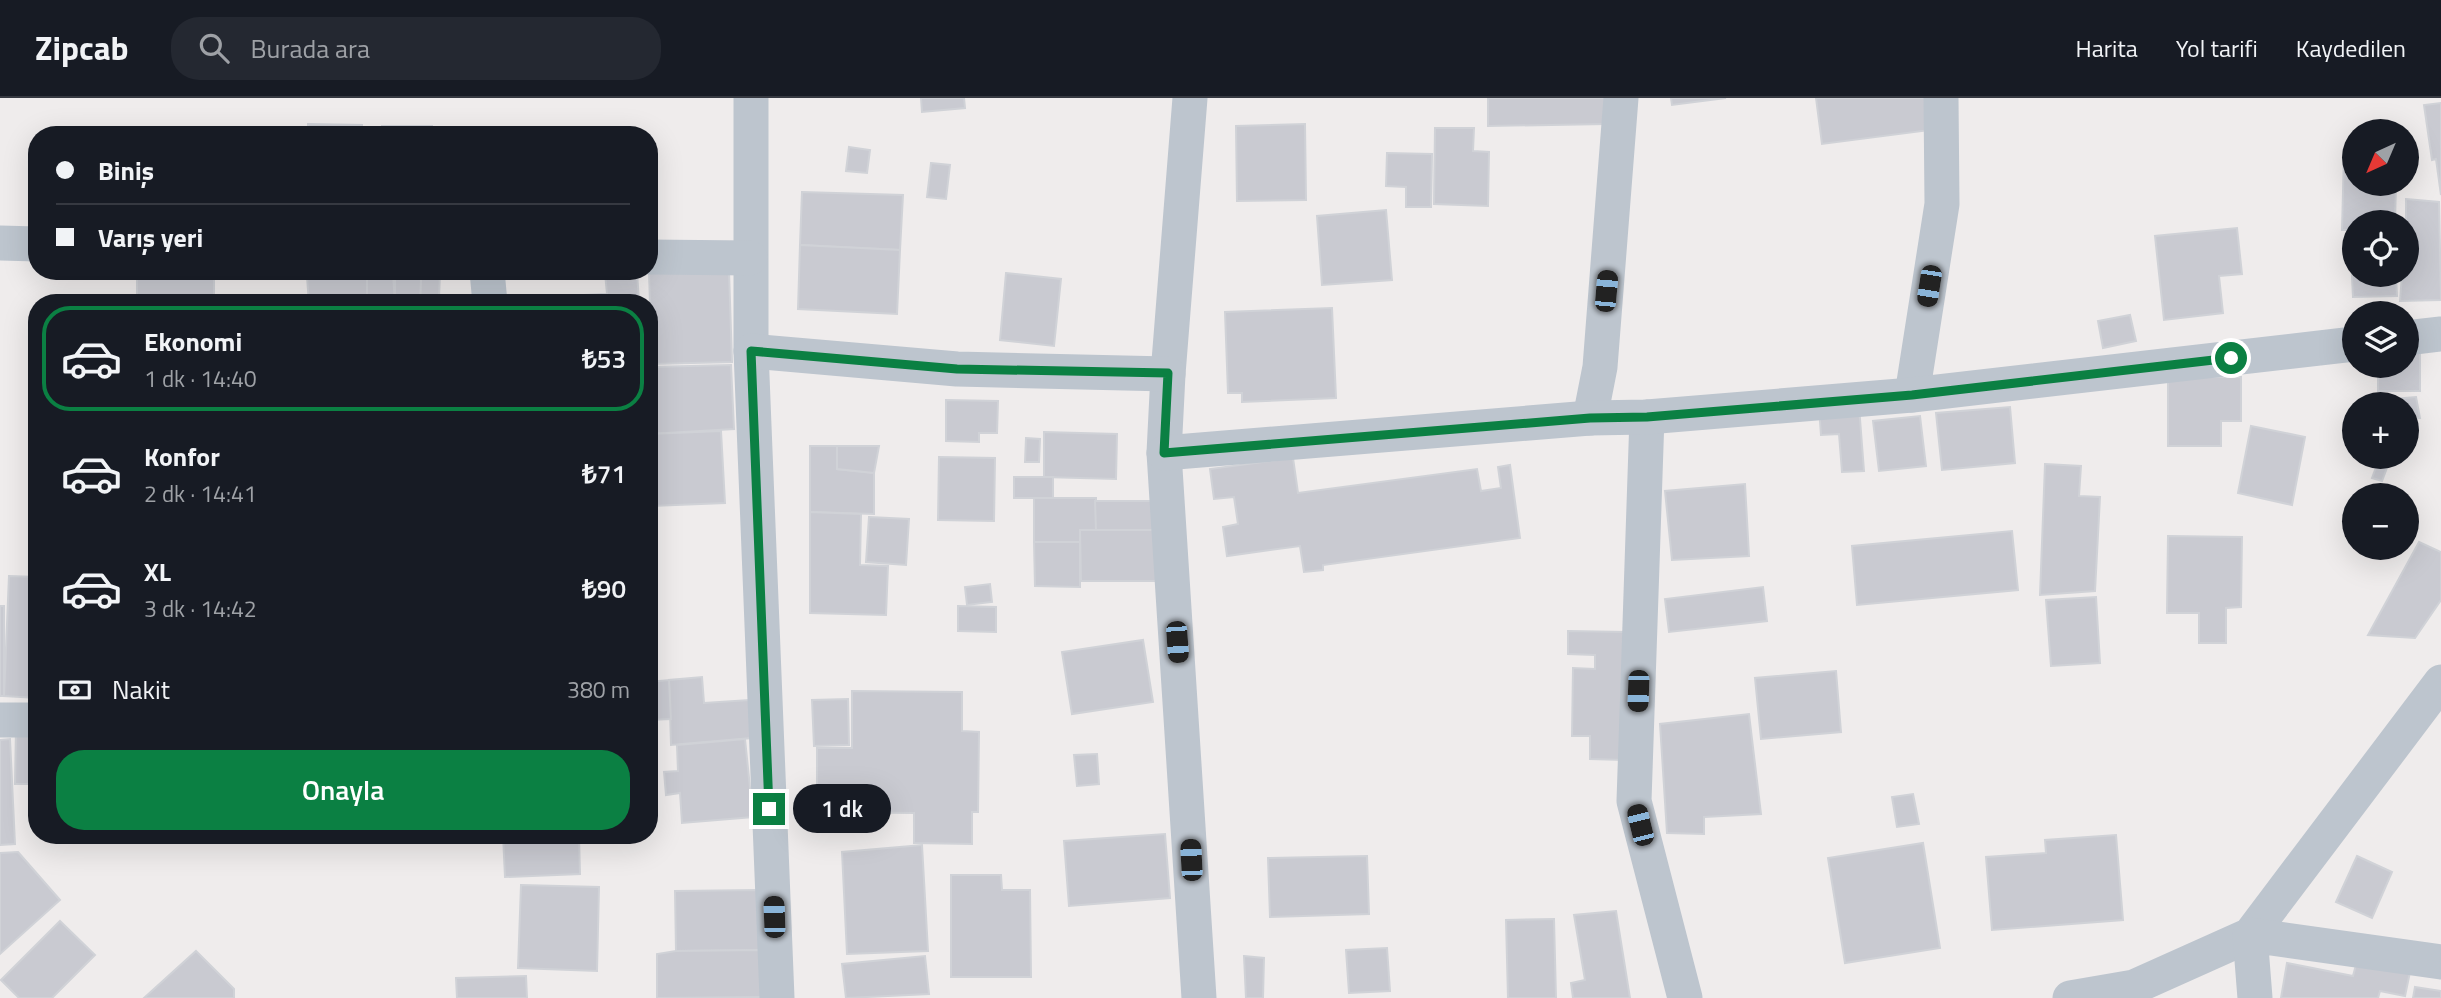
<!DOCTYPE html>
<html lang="tr">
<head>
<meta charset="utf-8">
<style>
  :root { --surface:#171b24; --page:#242831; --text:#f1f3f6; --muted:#9ea1a6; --line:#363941; --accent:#0b8043 }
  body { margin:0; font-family:"Titillium Web",sans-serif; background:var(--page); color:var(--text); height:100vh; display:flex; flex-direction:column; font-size:26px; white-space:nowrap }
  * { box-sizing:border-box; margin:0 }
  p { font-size:23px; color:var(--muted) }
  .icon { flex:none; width:38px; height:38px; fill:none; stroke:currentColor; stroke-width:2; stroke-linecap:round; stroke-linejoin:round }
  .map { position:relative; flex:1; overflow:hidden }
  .panel { position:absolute; left:28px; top:196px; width:630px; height:550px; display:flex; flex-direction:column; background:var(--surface); border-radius:28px; box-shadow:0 7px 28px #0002 }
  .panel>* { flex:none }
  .top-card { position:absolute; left:28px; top:28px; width:630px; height:154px; border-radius:28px; box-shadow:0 7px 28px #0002; display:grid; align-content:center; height:154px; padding:0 28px; background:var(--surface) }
  .needle { width:46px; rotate:224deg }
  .controls { position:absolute; left:2342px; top:21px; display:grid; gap:14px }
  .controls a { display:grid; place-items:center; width:77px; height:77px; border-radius:50%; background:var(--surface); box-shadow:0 7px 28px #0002; font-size:35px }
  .end { position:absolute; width:32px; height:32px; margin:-16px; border:9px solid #0b8043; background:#fff; box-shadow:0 0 0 4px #fff }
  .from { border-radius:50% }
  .bubble { position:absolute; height:49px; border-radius:24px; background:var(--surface); box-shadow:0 7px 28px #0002; font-size:23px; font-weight:600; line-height:49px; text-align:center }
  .car { position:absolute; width:21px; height:42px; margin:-21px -10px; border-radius:9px; box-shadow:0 0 5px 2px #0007; background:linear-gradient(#222 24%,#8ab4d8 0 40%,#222 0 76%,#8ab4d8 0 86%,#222 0) }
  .top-card b { display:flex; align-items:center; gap:24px; height:66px; font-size:26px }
  .top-card b+b { border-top:2px solid var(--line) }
  .top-card i { width:18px; height:18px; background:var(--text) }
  ul { padding:12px 0 0; list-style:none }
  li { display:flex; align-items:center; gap:21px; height:105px; margin:0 14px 10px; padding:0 14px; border:4px solid transparent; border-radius:28px }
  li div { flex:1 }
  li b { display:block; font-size:26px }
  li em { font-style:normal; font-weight:600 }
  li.selected { border-color:var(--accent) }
  li>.icon { width:63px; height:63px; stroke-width:1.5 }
  .pay { display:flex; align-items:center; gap:18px; height:77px; padding:0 28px; font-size:26px }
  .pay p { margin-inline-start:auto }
  .action { display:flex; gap:14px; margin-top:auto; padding:14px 28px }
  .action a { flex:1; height:80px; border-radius:28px; background:var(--accent); color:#fff; font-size:28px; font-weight:600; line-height:80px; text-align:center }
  header { display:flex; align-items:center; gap:42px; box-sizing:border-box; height:98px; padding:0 35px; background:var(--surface); border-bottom:2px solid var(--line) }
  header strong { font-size:33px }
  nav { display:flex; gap:38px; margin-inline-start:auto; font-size:24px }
  .search { width:490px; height:63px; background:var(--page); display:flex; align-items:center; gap:18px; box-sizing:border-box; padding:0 24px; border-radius:28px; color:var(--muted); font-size:26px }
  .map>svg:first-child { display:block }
  .building { fill:#c9cad1; stroke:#d0d2d7; stroke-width:2 }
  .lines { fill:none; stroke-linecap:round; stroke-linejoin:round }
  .minor { stroke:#bdc5ce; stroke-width:35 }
  .route { stroke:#0b8043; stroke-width:9 }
</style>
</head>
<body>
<header>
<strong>Zipcab</strong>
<div class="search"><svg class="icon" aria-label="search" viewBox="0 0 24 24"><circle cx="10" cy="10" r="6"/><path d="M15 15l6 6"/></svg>Burada ara</div>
<nav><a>Harita</a><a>Yol tarifi</a><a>Kaydedilen</a></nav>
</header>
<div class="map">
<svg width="2441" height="900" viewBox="0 0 2441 900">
  <rect width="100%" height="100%" fill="#efecec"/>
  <!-- building -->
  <g class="building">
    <path d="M921,0H964L965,10L922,14Z"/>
    <path d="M1488,0H1605L1606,26L1488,28Z"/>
    <path d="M1671,0H1726L1672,7Z"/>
    <path d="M1816,0H1934L1938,31L1822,46Z"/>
    <path d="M2441,5V97L2436,61L2432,62L2424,7Z"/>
    <path d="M308,26L362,27V37H308Z"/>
    <path d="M1305,26L1306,102L1237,103L1236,28Z"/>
    <rect x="382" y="28" width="50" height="9"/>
    <path d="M1435,30H1474L1473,53L1489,54L1488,108L1434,106Z"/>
    <path d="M849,49L870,52L867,75L846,73Z"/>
    <path d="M1387,55L1432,56L1431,109H1406V89L1386,88Z"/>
    <path d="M2344,55L2354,56V86H2396L2395,124H2354V132H2342Z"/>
    <path d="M931,65L950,67L946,101L927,99Z"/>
    <path d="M802,94L903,97L900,152L800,147Z"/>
    <path d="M2406,101L2439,104L2441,202L2400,203L2402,177H2406Z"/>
    <path d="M1386,112L1392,182L1322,187L1317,118Z"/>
    <path d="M2237,130L2242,176L2219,178L2223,215L2164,222L2155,138Z"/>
    <path d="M2350,139H2354V177H2396L2397,198L2353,199Z"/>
    <path d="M800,147L900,152L897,216L798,211Z"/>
    <path d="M637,173L639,205H586L585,197L607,196L605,175Z"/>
    <path d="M729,173L732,264L652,266L649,175Z"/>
    <path d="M421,174L440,175L439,200H420Z"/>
    <path d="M137,175L214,177V205H137Z"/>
    <path d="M1006,175L1061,181L1054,248L1000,242Z"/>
    <path d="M367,176V205H309L307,179Z"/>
    <path d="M367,176H393L395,205H367Z"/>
    <path d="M395,181H421L420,205H395Z"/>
    <path d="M1332,210L1336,300L1242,304V295H1228L1225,214Z"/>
    <path d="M2130,217L2136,243L2103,250L2098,223Z"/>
    <path d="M2406,255H2420V293H2378V268H2406Z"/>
    <path d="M731,267L734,331L650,336L649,269Z"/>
    <path d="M2168,279H2241V323H2221V348H2168Z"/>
    <path d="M2416,299L2420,320L2406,321V306H2394L2393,301Z"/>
    <path d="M946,302L998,303L997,335H979V344L946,343Z"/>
    <path d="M1859,308L1864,373L1842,374L1839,336L1821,337L1819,310Z"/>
    <path d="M2010,309L2015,365L1942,372L1936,315Z"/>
    <path d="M1920,318L1926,368L1879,373L1873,323Z"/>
    <path d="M2251,328L2305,339L2292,407L2238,395Z"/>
    <path d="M721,333L725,405L652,408L649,336Z"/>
    <path d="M1044,334L1117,336L1116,381L1044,379Z"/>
    <path d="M1026,340L1040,341L1039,364H1025Z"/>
    <path d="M810,348H837V371L874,375V416L810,414Z"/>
    <path d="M837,348H879L874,375L837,371Z"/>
    <path d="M939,359L995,360L994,423L938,422Z"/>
    <path d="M2367,359H2391L2382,383L2372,380L2378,364Z"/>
    <path d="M1293,360L1298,395L1477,371L1481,393L1501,390L1498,369L1510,367L1520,440L1323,467V472L1304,474L1300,448L1227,458L1223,429L1238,426L1234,399L1214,401L1210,371Z"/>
    <path d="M2045,366L2081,368L2079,398L2100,399L2095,493L2040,497Z"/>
    <rect x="1014" y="379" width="39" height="21"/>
    <path d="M1745,386L1749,458L1672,462L1665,393Z"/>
    <path d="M1034,400H1096V432H1080V444H1034Z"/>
    <path d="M1095,403H1161L1163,432H1096Z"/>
    <path d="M810,414L861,416L860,467L888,468L886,517L810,515Z"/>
    <path d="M869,419L909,421L906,467L866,464Z"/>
    <path d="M1080,432H1163V483H1081Z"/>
    <path d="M2012,433L2018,492L1857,507L1852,448Z"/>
    <path d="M2168,438L2242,439L2241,509L2226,510V545H2199V515H2167Z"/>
    <path d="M1034,444H1080V489L1035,488Z"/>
    <path d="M2419,444L2441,454V502L2415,540L2368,537Z"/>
    <path d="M9,478L37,479V600L4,598Z"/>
    <path d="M990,486L992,504L967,507L965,489Z"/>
    <path d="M1763,489L1767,523L1669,534L1665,501Z"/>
    <path d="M2096,499L2100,565L2051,568L2046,502Z"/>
    <rect x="0" y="508" width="4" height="90"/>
    <path d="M958,508L996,509V534L958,533Z"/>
    <path d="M1568,533L1626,534L1624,662L1590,661V638H1572L1573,570L1595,571V557L1568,556Z"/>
    <path d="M1143,542L1153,604L1072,616L1062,554Z"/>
    <path d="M1836,573L1841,634L1761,641L1755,580Z"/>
    <path d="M702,579L704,605L749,602L752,640L671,647L669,582Z"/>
    <path d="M669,582L671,621L649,622V584Z"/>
    <path d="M852,593L962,594V633L979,634L978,714H972V746L914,745V715L817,714V650H852Z"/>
    <path d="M848,601L849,647L814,648L812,602Z"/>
    <path d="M1749,616L1761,716L1704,719V736L1667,735L1660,626Z"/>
    <path d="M16,631H37V686H15Z"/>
    <path d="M10,641L15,746L0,747V642Z"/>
    <path d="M745,641L753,719L682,725L680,695L666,697L664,674L678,673L677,647Z"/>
    <path d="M1097,656L1099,686L1077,688L1074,657Z"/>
    <path d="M1913,696L1919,726L1897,729L1892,699Z"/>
    <path d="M1165,736L1170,800L1069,808L1064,743Z"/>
    <path d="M190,737H242V739L191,741Z"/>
    <path d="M503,737H579L580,776L505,779Z"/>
    <path d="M2116,737L2123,822L1992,832L1986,759L2046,755L2045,742Z"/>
    <path d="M1923,745L1940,850L1845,865L1828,760Z"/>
    <path d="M922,747L928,853L847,856L842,754Z"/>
    <path d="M18,754L60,802L0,856V755Z"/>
    <path d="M1367,758L1369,816L1270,819L1268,760Z"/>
    <path d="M2357,758L2392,774L2372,820L2336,804Z"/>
    <path d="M951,777H1001L1002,792H1030L1031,879H951Z"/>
    <path d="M521,787L599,789L597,873L518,870Z"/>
    <path d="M758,792L759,852L676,853L675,793Z"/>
    <path d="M1616,813L1630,900H1573L1571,885L1585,882L1574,817Z"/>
    <path d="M1554,821L1556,900H1508L1506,822Z"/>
    <path d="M60,823L95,857L52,900H19L1,882Z"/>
    <path d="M1387,850L1390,893L1349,895L1346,852Z"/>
    <path d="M759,852L765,899L657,900V856L676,853Z"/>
    <path d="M196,853L234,891V900H144Z"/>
    <path d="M925,858L929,896L846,900L842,866Z"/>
    <path d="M1244,858L1264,860L1263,900H1246Z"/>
    <path d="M2357,863L2410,874L2405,898L2380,893L2378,900H2281L2287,865L2353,878Z"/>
    <path d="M526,878L527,900H457L456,880Z"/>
    <path d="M2415,889L2441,893V900H2413Z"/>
  </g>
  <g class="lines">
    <!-- minor -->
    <g class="minor">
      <path d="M751,0V253L777,900"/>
      <path d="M1190,0L1168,276L1164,355L1199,900"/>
      <path d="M0,145L37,146"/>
      <path d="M649,159L750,160"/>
      <path d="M487,173L490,205"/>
      <path d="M2406,240L2441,236"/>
      <path d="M751,253L957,271L1168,276"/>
      <path d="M1912,297L1942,106L1941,0"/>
      <path d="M1647,319L1634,703L1685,900"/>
      <path d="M1590,320L1600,269L1621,0"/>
      <path d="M1164,355L1590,320L1647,319L1912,297L2354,246"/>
      <path d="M0,622H37"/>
      <path d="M2070,900L2134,889L2250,837L2441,584"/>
      <path d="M2255,900L2250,837L2441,864"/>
    </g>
  </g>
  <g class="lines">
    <!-- route -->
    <path class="route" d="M769,711L751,253L957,271L1168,275L1164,355L1590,320L1647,319L1912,297L2231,260"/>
  </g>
</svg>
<div class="controls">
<a><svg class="needle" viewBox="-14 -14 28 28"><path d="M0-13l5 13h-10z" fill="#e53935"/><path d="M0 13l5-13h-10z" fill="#9ea1a6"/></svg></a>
<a><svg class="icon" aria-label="locate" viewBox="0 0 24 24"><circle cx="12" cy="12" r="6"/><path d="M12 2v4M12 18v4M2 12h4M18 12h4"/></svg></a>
<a><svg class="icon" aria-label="layers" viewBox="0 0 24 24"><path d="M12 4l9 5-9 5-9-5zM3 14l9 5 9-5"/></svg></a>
<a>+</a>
<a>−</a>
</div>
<i class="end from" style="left:2231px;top:260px"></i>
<i class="end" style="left:769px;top:711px"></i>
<div class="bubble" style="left:793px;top:686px;width:98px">1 dk</div>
<i class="car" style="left:1929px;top:188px;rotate:189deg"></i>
<i class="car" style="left:1606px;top:193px;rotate:5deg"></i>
<i class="car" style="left:1177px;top:544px;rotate:176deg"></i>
<i class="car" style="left:1638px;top:593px;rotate:182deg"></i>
<i class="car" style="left:1640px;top:727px;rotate:346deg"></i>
<i class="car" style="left:1191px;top:762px;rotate:357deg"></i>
<i class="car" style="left:774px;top:819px;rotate:358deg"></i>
<div class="top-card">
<b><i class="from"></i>Biniş</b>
<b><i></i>Varış yeri</b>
</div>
<section class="panel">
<ul>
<li class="selected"><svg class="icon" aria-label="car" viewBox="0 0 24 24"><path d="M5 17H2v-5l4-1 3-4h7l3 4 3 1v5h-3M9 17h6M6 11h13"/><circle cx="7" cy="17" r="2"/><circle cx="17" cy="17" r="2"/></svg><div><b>Ekonomi</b><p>1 dk · 14:40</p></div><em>₺53</em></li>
<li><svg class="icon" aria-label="car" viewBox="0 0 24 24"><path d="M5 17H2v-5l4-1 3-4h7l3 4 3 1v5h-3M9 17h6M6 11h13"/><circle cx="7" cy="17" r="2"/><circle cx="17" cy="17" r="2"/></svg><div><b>Konfor</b><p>2 dk · 14:41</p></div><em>₺71</em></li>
<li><svg class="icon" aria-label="car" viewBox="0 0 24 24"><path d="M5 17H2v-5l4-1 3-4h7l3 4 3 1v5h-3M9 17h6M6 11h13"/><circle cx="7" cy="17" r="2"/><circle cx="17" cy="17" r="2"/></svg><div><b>XL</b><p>3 dk · 14:42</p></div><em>₺90</em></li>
</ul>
<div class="pay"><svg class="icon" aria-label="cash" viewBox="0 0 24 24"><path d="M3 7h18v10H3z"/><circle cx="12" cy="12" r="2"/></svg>Nakit<p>380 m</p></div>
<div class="action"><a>Onayla</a></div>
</section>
</div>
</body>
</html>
